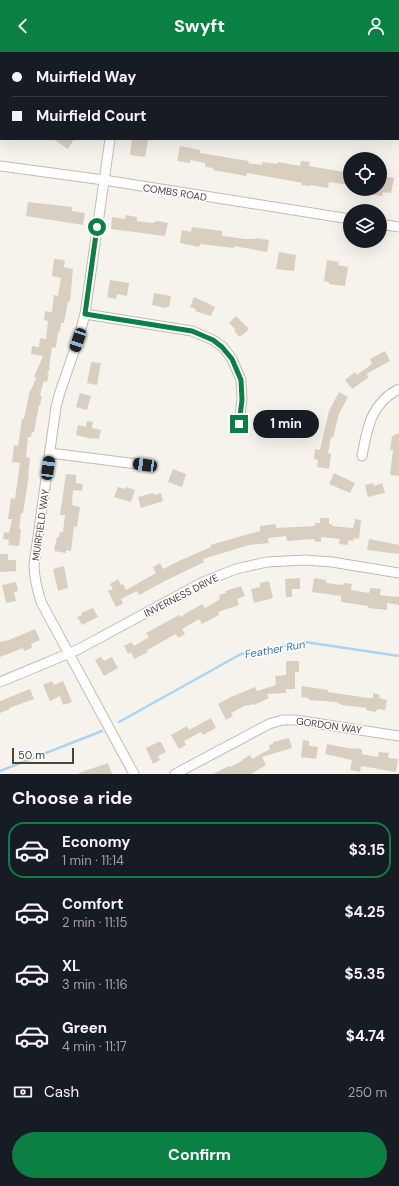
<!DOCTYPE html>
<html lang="en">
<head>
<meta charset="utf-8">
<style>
  :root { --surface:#171b24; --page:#20242c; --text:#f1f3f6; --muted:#9ea1a6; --line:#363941; --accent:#0b8043 }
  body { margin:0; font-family:"DM Sans",sans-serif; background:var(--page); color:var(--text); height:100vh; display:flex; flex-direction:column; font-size:15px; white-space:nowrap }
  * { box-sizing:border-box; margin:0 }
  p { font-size:13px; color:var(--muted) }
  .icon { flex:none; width:22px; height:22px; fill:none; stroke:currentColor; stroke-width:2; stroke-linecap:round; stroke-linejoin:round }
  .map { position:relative; height:722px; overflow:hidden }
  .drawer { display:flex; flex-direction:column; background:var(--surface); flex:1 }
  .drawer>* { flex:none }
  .guide { position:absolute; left:0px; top:0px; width:399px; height:88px; box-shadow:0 4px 16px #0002; display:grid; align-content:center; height:88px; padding:0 12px; background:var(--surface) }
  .buttons { position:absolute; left:343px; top:100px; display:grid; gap:8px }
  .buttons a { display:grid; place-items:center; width:44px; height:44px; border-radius:50%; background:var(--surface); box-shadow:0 4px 16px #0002; font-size:20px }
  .scale { position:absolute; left:12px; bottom:10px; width:62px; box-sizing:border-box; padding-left:4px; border:2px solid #4b4439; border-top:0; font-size:11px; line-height:14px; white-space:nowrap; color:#4b4439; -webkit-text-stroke:3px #fff; paint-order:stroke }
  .end { position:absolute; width:18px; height:18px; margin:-9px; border:5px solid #0b8043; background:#fff; box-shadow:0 0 0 2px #fff }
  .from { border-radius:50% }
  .bubble { position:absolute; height:28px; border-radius:14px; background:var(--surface); box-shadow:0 4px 16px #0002; font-size:13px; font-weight:700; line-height:28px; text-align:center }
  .car { position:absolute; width:12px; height:24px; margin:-12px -6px; border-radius:5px; box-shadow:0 0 3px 1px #0007; background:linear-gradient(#222 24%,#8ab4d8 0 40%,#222 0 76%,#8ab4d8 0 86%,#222 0) }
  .guide b { display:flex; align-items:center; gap:14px; height:38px; font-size:15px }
  .guide b+b { border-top:1px solid var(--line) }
  .guide i { width:10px; height:10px; background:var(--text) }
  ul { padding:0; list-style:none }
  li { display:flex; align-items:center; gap:12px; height:56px; margin:0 8px 6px; padding:0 4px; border:2px solid transparent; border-radius:16px }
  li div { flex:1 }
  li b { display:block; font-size:15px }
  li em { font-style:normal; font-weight:700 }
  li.active { border-color:var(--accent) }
  li>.icon { width:36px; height:36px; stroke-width:1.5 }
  h2 { padding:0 12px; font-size:18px; line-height:48px }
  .pay { display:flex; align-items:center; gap:10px; height:44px; padding:0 12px; font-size:15px }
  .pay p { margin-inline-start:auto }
  .action { display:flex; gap:8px; margin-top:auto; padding:8px 12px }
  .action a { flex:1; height:46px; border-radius:24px; background:var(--accent); color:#fff; font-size:16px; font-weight:700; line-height:46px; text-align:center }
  header { display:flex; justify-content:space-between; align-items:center; height:52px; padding:0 12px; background:var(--accent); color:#fff; font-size:18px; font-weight:700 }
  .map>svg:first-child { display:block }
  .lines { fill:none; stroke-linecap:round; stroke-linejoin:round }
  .stream { stroke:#a9d4f2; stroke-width:2.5 }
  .building { fill:#d8cfc1 }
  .minor-casing { stroke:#c2bbae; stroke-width:11 }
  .minor { stroke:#fff; stroke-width:9 }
  .route { stroke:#0b8043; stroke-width:5 }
  .labels { text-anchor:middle; stroke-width:3; stroke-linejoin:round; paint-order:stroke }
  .street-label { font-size:10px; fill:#4b4439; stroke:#fff }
  .water-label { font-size:11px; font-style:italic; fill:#2e7ab2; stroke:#fff }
</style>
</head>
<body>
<header><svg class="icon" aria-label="back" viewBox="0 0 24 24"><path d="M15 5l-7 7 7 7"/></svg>Swyft<svg class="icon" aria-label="person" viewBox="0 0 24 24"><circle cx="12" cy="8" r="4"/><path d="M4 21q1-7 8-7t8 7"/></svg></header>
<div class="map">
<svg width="399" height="722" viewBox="0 0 399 722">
  <rect width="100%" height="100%" fill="#f6f3ec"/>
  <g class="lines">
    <!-- stream -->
    <g class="stream">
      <path d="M119,670L241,602L305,590L399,604"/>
      <path d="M0,719L102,679"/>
    </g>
  </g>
  <!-- building -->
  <g class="building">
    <path d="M53,87H74L68,97Z"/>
    <path d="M132,87H148L145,105L130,103Z"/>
    <path d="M180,94L200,98V101L249,109L248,111L262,113V110L278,112V110L300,114L301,109L310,110L309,114L350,121V133L329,130L328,136L311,133L310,134L301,133L302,131L292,129L247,121L246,124L213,118V116L205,115V111L190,108V111L177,109Z"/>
    <path d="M380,124L394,126L391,141L383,140L382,144L362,141V137H380Z"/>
    <path d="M28,150L72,155V159L85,161L83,173L26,164Z"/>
    <path d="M126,163L137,165V169L153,171L154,170L158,169L168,171L165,184L111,177L112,165L125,167Z"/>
    <path d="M192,175L222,179V184L246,187H255V186L269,188L267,200L234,194V196L200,192L199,195L180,191L182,178L191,180Z"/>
    <path d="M279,200L296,203L294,219L276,217Z"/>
    <path d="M54,207L65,208L64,215L73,217L70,250L68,249L64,271H61L60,280L58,279L56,296L52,295L49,316H50L47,323H49L47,330L44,329L42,335L40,344H42L40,353H39L34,380H32L31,385H28L26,405L30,406L28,423H29L23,461H21L19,477H21L19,494L8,493L9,488L3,487L4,480L9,481L12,467H8L11,446L15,447L20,411L12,410L14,393L18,394L22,367H24L30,338H31L36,326L34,325L43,304L31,302L32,294L39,295L40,286L46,287L48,269L44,268L45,259L52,260L54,243L58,244L61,226L52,224Z"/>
    <path d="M327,208L339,210L338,213L348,215L345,234L329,232V230L324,229Z"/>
    <path d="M110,228L129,231L127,244L117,242L116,247L107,245Z"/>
    <path d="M154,241L171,244L169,255H166V256L152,253Z"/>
    <path d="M194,245L215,255L211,264L195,259L196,257L190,255Z"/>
    <path d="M236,264L249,277L240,285L234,279L236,278L229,271Z"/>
    <path d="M385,299L390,309L366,322L369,325L352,337L345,328L355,320L357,323L372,312L370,307Z"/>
    <path d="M91,310L101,311L97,333L87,331Z"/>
    <path d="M339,340L348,345L339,362L333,386L331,385L328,401L331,402L329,417L317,415L318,408L314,407L315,397L320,398L329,359Z"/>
    <path d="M80,341L91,344L87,358L76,355Z"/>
    <path d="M87,369L93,370L92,376L101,378L99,387L92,386V387L76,383L78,373L86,375Z"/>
    <path d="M395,382H399V424L390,423L393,398H390L392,384H394Z"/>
    <path d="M173,417L186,422L182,435L168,430Z"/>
    <path d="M334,421L355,431L350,441L329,432Z"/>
    <path d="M66,422L76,423V431L83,432L82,439L73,438L72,453L80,455L77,475L74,474L71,499L66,498V501L54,499L57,485H59L60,480H63L65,463H60Z"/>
    <path d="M373,431L374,434L382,431L385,441L368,445L365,433Z"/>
    <path d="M118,435L125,437L126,435L135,438L131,450L114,445Z"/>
    <path d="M153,441L154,443L161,441L163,449L141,456L138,445Z"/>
    <path d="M320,466H329V472H332V474L353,476L355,467L361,468L359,487L354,486L353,489L348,488V493L339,492L340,487L321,485V490L314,489V487L287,489L286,484L268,486L269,491L249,493L203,507L204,510L165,529L139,543L137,539L121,547L123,552L116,555L108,539L113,537L110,532L118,527L121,533L123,532L126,538L156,521L153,515L160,511L163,517L179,509L211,495L210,493L260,479V474L276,472V476L315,474V471H320Z"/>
    <path d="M369,487L399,493V502L367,498Z"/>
    <path d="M0,502H8V508H16V519L0,520Z"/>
    <path d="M64,514L68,536L58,539L53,517Z"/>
    <path d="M300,526V537H292V545H286L285,527Z"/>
    <path d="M314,526L326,528V531L343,533L344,531L352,532L351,538L369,541L370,536L381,537L380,543L399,545V553L387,551V558L368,556V554L341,550V544L312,540Z"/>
    <path d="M269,529L273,546L254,551L251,537L260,535V531Z"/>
    <path d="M16,530L18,539L14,540L16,549L6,551L2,533Z"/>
    <path d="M241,534L245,544L237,547L239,553L218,560L219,563L202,572L199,567L182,577L185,582L178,586L176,582L147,598L148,600L134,607L131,600L128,602L124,594L132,590L134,594L149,585L146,581L179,563L180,565L202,552L205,556L220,547L219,543L226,541L225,539Z"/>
    <path d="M93,556L98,565L82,573L77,565L82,563L81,561Z"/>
    <path d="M35,577L40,588L31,592L32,596L24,599L23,596L0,605V590L9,588Z"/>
    <path d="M101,605L104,609L112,605L118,616L104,624L95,608Z"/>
    <path d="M286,609H299V620H295V637H286V641L267,642L269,646L254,653L253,652L246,654V653L231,661L233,664L226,668L218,652L231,645L255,635L257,639L276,633L275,624L286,623Z"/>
    <path d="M52,629L54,633L63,629L72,650L63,653L60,644L50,649L43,633Z"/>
    <path d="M302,634L328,638V640L368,646H373V641L380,643L379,646L387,648L385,658L378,657L375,660L366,658L367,656L342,653L336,650L309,648V646L301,645Z"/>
    <path d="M30,637L34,647L9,656L10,657L0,661V649Z"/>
    <path d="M211,666L216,676L203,683L201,680L184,689L186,693L179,697L171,683L187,674L189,678Z"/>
    <path d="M289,686L292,696L262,705L266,713L251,722H213L229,714L230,715L242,709V708L250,703L252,707L270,697L269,693L273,692V690Z"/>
    <path d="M303,688L309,689V694L318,695L316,707L301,705Z"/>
    <path d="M158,690H161L166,700L158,704L160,708L153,712L146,696Z"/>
    <path d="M327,692L353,697V696L362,697V702L378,705L379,700L389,701L388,706L398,707L396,720L361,714L360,720L350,718L352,708L325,702Z"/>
    <path d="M108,711L112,722H79V721Z"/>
  </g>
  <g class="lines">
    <!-- minor casing -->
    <g class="minor-casing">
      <g id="minor">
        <path d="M123,1V0"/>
        <path d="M110,87L85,262L78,288L60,340L56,355L34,513C34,526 37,537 41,550L134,722"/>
        <path d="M0,114L104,128L350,167"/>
        <path d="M380,172L399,175"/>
        <path d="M85,262L192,279L213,288L223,295L232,307L241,328L242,347L239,372"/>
        <path d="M50,401L145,413"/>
        <path d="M362,404C367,376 371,351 399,337"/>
        <path d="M0,630L77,598L203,530L236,517L267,510L305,508L332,510L399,521"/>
        <path d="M175,722L269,672L282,668H295L399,684"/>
      </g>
    </g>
    <!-- minor -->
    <use href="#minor" class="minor"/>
  </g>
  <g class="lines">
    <!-- route -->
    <path class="route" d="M97,175L85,262L192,279L213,288L222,295L232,307L241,328L242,348L239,372"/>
  </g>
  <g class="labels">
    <!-- street labels -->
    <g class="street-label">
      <text transform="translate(175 140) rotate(9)" y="4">COMBS ROAD</text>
      <text transform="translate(40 473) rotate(-82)" y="4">MUIRFIELD WAY</text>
      <text transform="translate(181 543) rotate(-27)" y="4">INVERNESS DRIVE</text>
      <text transform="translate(329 673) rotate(8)" y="4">GORDON WAY</text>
    </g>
    <!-- water labels -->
    <g class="water-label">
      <text transform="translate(275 597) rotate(-10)" y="4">Feather Run</text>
    </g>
  </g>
</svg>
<div class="buttons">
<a><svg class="icon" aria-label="locate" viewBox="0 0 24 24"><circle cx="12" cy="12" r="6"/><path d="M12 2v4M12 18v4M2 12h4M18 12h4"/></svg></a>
<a><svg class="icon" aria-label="layers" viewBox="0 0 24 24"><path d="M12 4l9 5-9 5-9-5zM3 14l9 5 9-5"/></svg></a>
</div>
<div class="scale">50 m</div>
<i class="end from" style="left:97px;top:175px"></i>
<i class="end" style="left:239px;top:372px"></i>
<div class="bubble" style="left:253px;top:358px;width:66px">1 min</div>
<i class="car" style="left:78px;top:288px;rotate:199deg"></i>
<i class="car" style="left:145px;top:413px;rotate:278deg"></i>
<i class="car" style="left:48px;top:416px;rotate:8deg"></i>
<div class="guide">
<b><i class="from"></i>Muirfield Way</b>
<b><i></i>Muirfield Court</b>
</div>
</div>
<section class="drawer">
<h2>Choose a ride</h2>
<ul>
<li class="active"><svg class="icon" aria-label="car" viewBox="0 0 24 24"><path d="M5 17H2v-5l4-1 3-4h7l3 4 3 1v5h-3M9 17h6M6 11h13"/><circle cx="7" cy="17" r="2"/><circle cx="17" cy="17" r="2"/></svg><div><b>Economy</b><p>1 min · 11:14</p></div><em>$3.15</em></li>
<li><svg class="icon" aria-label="car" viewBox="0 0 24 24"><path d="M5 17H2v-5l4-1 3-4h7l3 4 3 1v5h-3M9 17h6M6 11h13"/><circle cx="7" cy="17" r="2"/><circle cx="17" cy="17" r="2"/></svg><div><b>Comfort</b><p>2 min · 11:15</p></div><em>$4.25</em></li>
<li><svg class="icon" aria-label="car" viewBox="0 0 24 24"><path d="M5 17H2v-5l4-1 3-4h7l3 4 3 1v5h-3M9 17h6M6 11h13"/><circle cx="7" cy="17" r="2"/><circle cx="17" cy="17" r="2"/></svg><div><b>XL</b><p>3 min · 11:16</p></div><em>$5.35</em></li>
<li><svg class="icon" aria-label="car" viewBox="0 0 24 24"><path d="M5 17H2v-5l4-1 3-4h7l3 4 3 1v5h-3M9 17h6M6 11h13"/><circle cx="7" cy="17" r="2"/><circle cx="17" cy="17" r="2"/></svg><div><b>Green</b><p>4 min · 11:17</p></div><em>$4.74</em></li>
</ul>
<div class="pay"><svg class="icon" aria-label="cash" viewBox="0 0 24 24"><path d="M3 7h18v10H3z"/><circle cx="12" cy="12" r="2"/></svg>Cash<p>250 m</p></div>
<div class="action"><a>Confirm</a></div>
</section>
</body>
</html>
